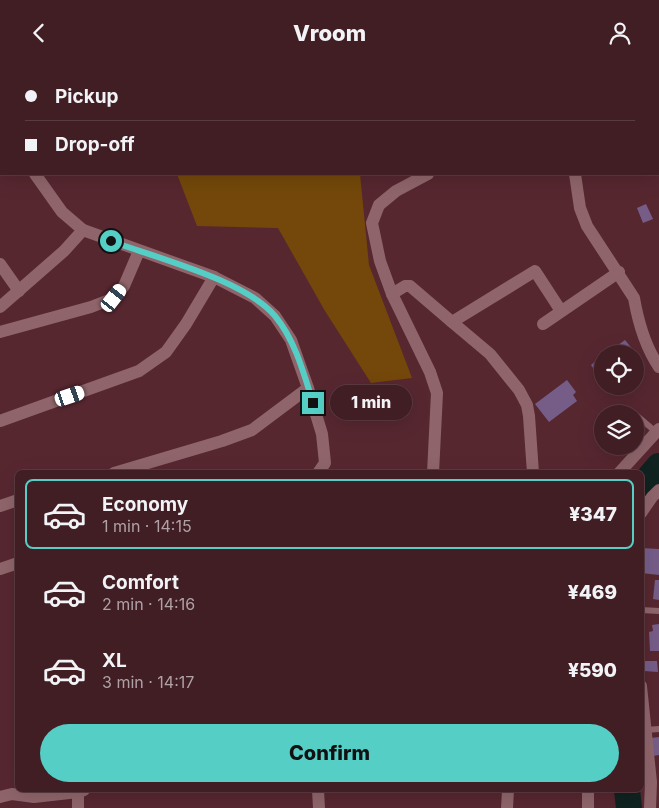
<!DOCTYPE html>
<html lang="en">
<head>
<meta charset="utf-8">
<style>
  :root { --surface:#411d24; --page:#4c2a31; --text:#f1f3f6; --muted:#aea2a6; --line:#5a3b41; --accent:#55cec5 }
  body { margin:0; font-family:Inter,sans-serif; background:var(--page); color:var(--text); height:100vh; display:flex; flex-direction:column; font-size:19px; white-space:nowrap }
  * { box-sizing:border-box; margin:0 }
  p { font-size:16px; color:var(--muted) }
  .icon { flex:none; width:28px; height:28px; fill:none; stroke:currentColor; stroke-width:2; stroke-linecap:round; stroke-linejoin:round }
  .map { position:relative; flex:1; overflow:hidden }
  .details { position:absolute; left:15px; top:405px; width:629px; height:322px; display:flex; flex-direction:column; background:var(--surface); border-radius:8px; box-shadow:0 5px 20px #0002,0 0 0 1px var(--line) }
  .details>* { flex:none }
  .guide { position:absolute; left:0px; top:0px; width:660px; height:110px; box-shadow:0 5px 20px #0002,0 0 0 1px var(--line); display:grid; align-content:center; height:110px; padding:0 25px; background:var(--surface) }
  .tools { position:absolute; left:594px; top:280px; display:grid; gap:10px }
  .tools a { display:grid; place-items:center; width:50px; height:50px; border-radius:50%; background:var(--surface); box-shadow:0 5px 20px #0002,0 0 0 1px var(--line); font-size:25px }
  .end { position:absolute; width:22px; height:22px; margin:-11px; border:6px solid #55cec5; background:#111; box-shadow:0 0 0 2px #111 }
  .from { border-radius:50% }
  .bubble { position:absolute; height:35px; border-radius:18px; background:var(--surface); box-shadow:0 5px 20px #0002,0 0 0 1px var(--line); font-size:16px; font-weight:800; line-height:35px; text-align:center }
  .car { position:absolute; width:15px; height:30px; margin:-15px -8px; border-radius:6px; box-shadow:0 0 4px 1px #0007; background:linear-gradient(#fff 24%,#345 0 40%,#fff 0 76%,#345 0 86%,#fff 0) }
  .guide b { display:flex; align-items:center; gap:18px; height:48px; font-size:19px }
  .guide b+b { border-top:1px solid var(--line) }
  .guide i { width:12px; height:12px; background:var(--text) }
  ul { padding:9px 0 0; list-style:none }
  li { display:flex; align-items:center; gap:15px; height:70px; margin:0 10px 8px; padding:0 15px; border:2px solid transparent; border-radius:8px }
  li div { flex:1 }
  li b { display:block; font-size:19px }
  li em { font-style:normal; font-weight:800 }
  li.selected { border-color:var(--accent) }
  li>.icon { width:45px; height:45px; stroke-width:1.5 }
  .action { display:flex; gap:10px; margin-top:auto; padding:10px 25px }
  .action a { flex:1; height:58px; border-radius:30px; background:var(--accent); color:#111; font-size:20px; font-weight:800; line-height:58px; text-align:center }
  header { display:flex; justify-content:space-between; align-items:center; height:65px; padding:0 25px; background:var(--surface); font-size:22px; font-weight:800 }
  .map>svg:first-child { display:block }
  .green { fill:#74480a }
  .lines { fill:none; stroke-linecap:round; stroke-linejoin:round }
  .river { stroke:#102321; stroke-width:26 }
  .building { fill:#755d88 }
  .service { stroke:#8f656b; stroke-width:6 }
  .minor { stroke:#8f656b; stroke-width:12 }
  .tertiary { stroke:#8f656b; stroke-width:12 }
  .route { stroke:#55cec5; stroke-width:6 }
</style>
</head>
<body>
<header><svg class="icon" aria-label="back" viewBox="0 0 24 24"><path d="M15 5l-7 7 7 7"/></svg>Vroom<svg class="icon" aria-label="person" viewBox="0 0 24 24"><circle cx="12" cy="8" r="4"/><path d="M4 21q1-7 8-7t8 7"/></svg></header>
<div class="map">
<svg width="659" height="743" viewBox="0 0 659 743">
  <rect width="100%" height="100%" fill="#572730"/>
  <!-- green -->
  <g class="green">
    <path d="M139,0H450L140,1Z"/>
    <path d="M177,109H360L369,200L412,313L371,318L325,246L278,163L197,161Z"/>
  </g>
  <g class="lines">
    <!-- river -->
    <g class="river">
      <path d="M641,422L659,401"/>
      <path d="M627,725L629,743"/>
    </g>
  </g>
  <!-- building -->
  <g class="building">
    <path d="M646,139L653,154L643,158L637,143Z"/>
    <path d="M625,275L634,286L631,289H606Z"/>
    <path d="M602,291V316L591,300Z"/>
    <path d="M567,315L576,327L573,330L577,336L549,357L535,339Z"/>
    <path d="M641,483L659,484V510L641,508Z"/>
    <path d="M655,515H659V535L653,534Z"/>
    <path d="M659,559V586H650L649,567L653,566L652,560Z"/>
    <path d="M642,596H657L658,607L644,606Z"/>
    <path d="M659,672V690L653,691L651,673Z"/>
  </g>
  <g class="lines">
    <!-- service -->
    <g class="service">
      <path d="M488,0L489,1"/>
      <path d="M635,349L656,367"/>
      <path d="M641,545L659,546"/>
      <path d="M646,665L659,664"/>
    </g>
    <!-- minor -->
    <g class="minor">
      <path d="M428,109L396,126L379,140L372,158L380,196L392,229L430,307L437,328L433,408"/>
      <path d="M575,109L580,143L587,161L634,233C638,256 646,283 659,302"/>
      <path d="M83,165L214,212L255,233L275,251L291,275L308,323L322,369L325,398L318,408"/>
      <path d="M0,199L19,226"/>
      <path d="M392,229L405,221H410L452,257"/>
      <path d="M543,259L619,207"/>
      <path d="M0,267L91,242L114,233L124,221L139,186"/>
      <path d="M0,356L139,306L166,287L186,259L214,212"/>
      <path d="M114,408L222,376L252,365L308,323"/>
      <path d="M533,408L529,351L527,340L519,325L490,289L452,257L535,206L561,246"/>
      <path d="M619,408L659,364"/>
      <path d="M0,441L18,435"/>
      <path d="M641,448L652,432L659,425"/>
      <path d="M0,504L18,498"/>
      <path d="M641,621L651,717L650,743"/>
      <path d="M318,725L319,743"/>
      <path d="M588,725V743"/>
      <path d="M0,732L12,729L34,732L78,727"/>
      <path d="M78,743V727L84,725"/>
      <path d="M507,743L508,725"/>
    </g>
    <!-- tertiary -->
    <g class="tertiary">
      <path d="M0,60L1,62"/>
      <path d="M0,242L64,186L83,165L62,147L35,109"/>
    </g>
  </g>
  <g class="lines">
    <!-- route -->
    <path class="route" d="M111,176C156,193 245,215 275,251C295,275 304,309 313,338"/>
  </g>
</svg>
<div class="tools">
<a><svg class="icon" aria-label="locate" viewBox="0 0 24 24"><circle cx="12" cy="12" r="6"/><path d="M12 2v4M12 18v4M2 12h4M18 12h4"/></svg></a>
<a><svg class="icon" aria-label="layers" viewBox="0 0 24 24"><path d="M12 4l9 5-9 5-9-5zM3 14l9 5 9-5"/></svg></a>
</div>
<i class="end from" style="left:111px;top:176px"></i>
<i class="end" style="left:313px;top:338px"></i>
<div class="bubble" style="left:330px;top:320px;width:82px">1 min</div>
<i class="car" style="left:114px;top:233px;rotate:38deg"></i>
<i class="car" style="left:70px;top:331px;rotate:71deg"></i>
<div class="guide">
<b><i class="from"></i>Pickup</b>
<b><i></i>Drop-off</b>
</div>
<section class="details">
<ul>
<li class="selected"><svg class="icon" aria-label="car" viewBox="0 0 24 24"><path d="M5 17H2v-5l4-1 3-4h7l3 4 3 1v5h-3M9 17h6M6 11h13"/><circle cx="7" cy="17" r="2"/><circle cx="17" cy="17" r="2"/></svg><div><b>Economy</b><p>1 min · 14:15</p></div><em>¥347</em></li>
<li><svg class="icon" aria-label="car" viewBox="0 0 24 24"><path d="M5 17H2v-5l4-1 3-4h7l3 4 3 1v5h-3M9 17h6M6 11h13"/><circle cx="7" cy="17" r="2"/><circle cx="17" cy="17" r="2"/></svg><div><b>Comfort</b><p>2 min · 14:16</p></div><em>¥469</em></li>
<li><svg class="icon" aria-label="car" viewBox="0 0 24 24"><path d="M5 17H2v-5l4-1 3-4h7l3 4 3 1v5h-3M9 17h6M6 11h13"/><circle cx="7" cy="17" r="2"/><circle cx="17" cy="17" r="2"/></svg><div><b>XL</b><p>3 min · 14:17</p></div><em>¥590</em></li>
</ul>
<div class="action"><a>Confirm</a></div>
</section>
</div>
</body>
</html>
